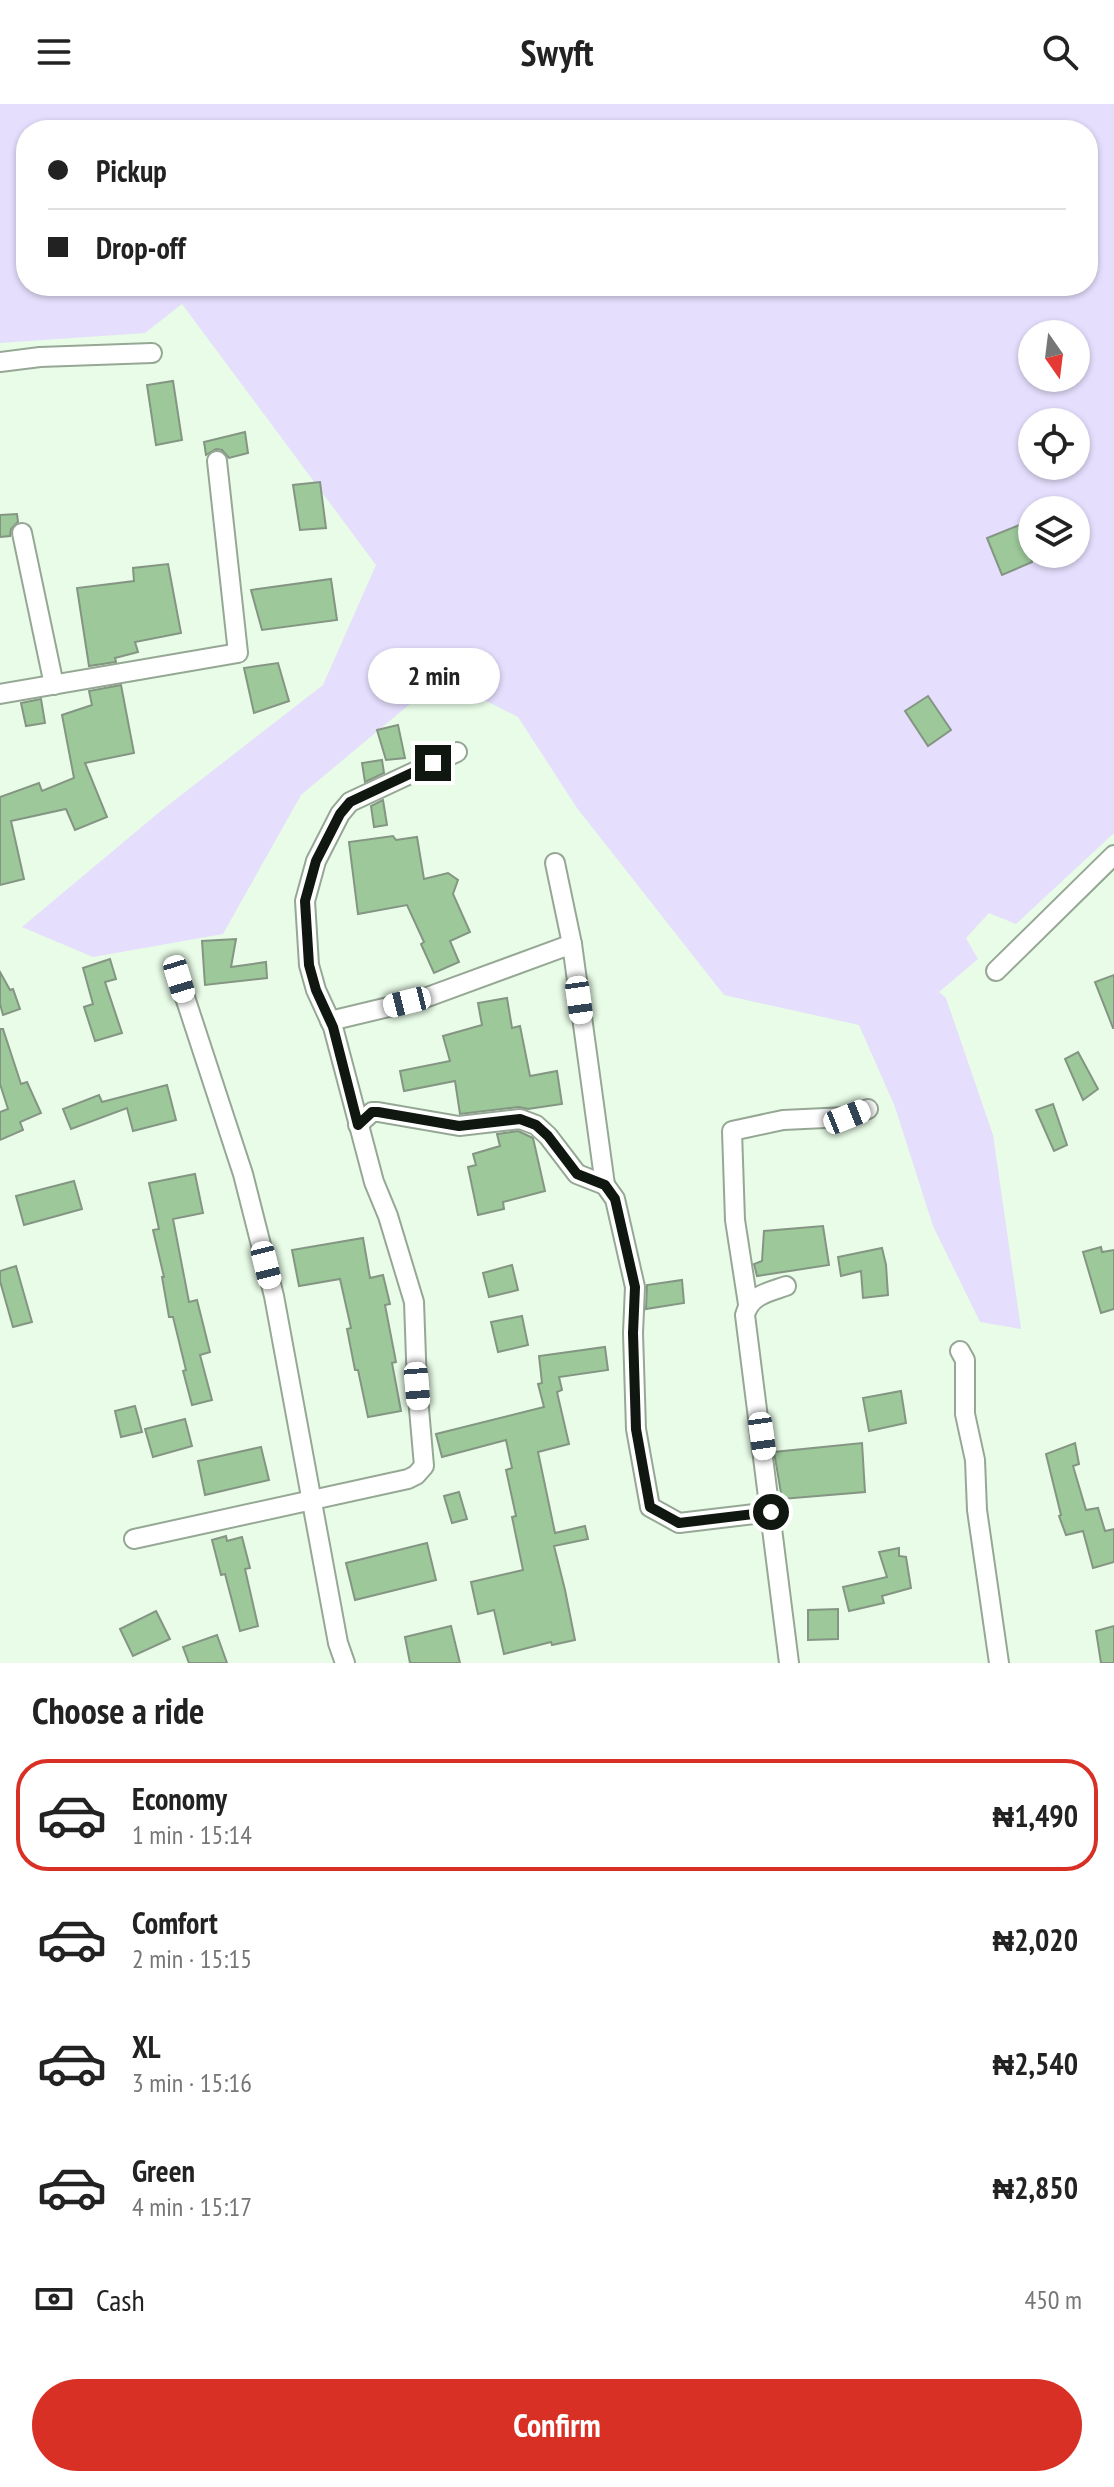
<!DOCTYPE html>
<html lang="en">
<head>
<meta charset="utf-8">
<style>
  :root { --surface:#fff; --page:#f6f6f6; --text:#222; --muted:#767676; --line:#e0e0e0; --accent:#d93025 }
  body { margin:0; font-family:"PT Sans Narrow",sans-serif; background:var(--page); color:var(--text); height:100vh; display:flex; flex-direction:column; font-size:30px; white-space:nowrap }
  * { box-sizing:border-box; margin:0 }
  p { font-size:26px; color:var(--muted) }
  .icon { flex:none; width:44px; height:44px; fill:none; stroke:currentColor; stroke-width:2; stroke-linecap:round; stroke-linejoin:round }
  .map { position:relative; height:1559px; overflow:hidden }
  .drawer { display:flex; flex-direction:column; background:var(--surface); flex:1 }
  .drawer>* { flex:none }
  .top-card { position:absolute; left:16px; top:16px; width:1082px; height:176px; border-radius:32px; box-shadow:0 2px 6px #0004; display:grid; align-content:center; height:176px; padding:0 32px; background:var(--surface) }
  .needle { width:52px; rotate:166deg }
  .buttons { position:absolute; left:1018px; top:216px; display:grid; gap:16px }
  .buttons a { display:grid; place-items:center; width:72px; height:72px; border-radius:50%; background:var(--surface); box-shadow:0 2px 6px #0004; font-size:40px }
  .end { position:absolute; width:36px; height:36px; margin:-18px; border:10px solid #101710; background:#fff; box-shadow:0 0 0 4px #fff }
  .from { border-radius:50% }
  .bubble { position:absolute; height:56px; border-radius:28px; background:var(--surface); box-shadow:0 2px 6px #0004; font-size:26px; font-weight:700; line-height:56px; text-align:center }
  .car { position:absolute; width:24px; height:48px; margin:-24px -12px; border-radius:10px; box-shadow:0 0 6px 2px #0007; background:linear-gradient(#fff 24%,#345 0 40%,#fff 0 76%,#345 0 86%,#fff 0) }
  .top-card b { display:flex; align-items:center; gap:28px; height:76px; font-size:30px }
  .top-card b+b { border-top:2px solid var(--line) }
  .top-card i { width:20px; height:20px; background:var(--text) }
  ul { padding:0; list-style:none }
  li { display:flex; align-items:center; gap:24px; height:112px; margin:0 16px 12px; padding:0 16px; border:4px solid transparent; border-radius:32px }
  li div { flex:1 }
  li b { display:block; font-size:30px }
  li em { font-style:normal; font-weight:700 }
  li.current { border-color:var(--accent) }
  li>.icon { width:72px; height:72px; stroke-width:1.5 }
  h2 { padding:0 32px; font-size:36px; line-height:96px }
  .pay { display:flex; align-items:center; gap:20px; height:88px; padding:0 32px; font-size:30px }
  .pay p { margin-inline-start:auto }
  .cta { display:flex; gap:16px; margin-top:auto; padding:16px 32px }
  .cta a { flex:1; height:92px; border-radius:48px; background:var(--accent); color:#fff; font-size:32px; font-weight:700; line-height:92px; text-align:center }
  header { display:flex; justify-content:space-between; align-items:center; height:104px; padding:0 32px; background:var(--surface); font-size:36px; font-weight:700 }
  .map>svg:first-child { display:block }
  .green { fill:#e5defd; fill-rule:evenodd }
  .building { fill:#9cc89a; stroke:#849683; stroke-width:2 }
  .lines { fill:none; stroke-linecap:round; stroke-linejoin:round }
  .street-casing { stroke:#96a895; stroke-width:22 }
  .street { stroke:#fff; stroke-width:18 }
  .route { stroke:#101710; stroke-width:10 }
</style>
</head>
<body>
<header><svg class="icon" aria-label="menu" viewBox="0 0 24 24"><path d="M4 6h16M4 12h16M4 18h16"/></svg>Swyft<svg class="icon" aria-label="search" viewBox="0 0 24 24"><circle cx="10" cy="10" r="6"/><path d="M15 15l6 6"/></svg></header>
<div class="map">
<svg width="1114" height="1559" viewBox="0 0 1114 1559">
  <rect width="100%" height="100%" fill="#e8fce7"/>
  <!-- green -->
  <path class="green" d="M0,0H1114V729L1016,820L989,809L966,834L978,855L939,888L946,894L993,1031L1021,1225L980,1218L933,1122L895,1003L859,921L724,891L577,704L518,613L441,574L301,691L223,830L93,853L22,823L162,706L323,581L376,461L182,200L145,229L0,239ZM26,26H1088V182H26ZM1032,230H1076V274H1032ZM1032,318H1076V362H1032ZM1032,406H1076V450H1032Z"/>
  <!-- building -->
  <g class="building">
    <path d="M173,277L182,336L156,341L147,281Z"/>
    <path d="M245,328L248,349L229,354L222,346L216,345L206,351L204,338Z"/>
    <path d="M320,378L326,424L300,426L293,381Z"/>
    <path d="M17,410L18,418L11,425L10,432L0,433V411Z"/>
    <path d="M1032,416V458L1002,471L987,434Z"/>
    <path d="M168,460L181,529L135,538L138,548L115,554L116,558L89,562L77,484L134,477L133,464Z"/>
    <path d="M331,475L337,516L262,526L251,486Z"/>
    <path d="M278,559L289,597L254,609L244,564Z"/>
    <path d="M121,581L134,649L85,659L107,713L75,726L66,705L11,717L24,775L0,781V693L39,679L42,687L74,674L62,611L92,601L89,587Z"/>
    <path d="M928,592L951,626L928,642L905,607Z"/>
    <path d="M41,595L45,619L26,622L21,599Z"/>
    <path d="M398,621L405,654L386,656L377,626Z"/>
    <path d="M382,656L384,669L365,678L362,659Z"/>
    <path d="M383,696L387,721L374,723L371,702Z"/>
    <path d="M393,732L396,736L417,733L424,775L448,769L458,776L453,790L470,828L450,837L459,858L434,869L421,840L424,838L407,801L358,810L349,738Z"/>
    <path d="M236,835L231,863L266,858L267,874L205,881L202,837Z"/>
    <path d="M110,855L116,875L105,878L122,929L95,937L84,903L93,900L83,864Z"/>
    <path d="M0,868L10,886L13,885L20,905L3,911L0,900Z"/>
    <path d="M1114,871V924H1113L1095,878Z"/>
    <path d="M507,894L512,924L520,922L530,972L557,967L562,1000L528,1005L519,1003L460,1010L455,977L404,987L400,967L450,957L443,932L482,921L478,899Z"/>
    <path d="M0,925H3L21,980L27,978L41,1009L20,1018L23,1026L0,1036V1008L8,1005L0,980Z"/>
    <path d="M1078,948L1098,985L1083,996L1065,955Z"/>
    <path d="M167,981L176,1016L133,1027L127,1004L71,1025L63,1005L99,991L102,998Z"/>
    <path d="M1053,1000L1067,1041L1054,1047L1036,1006Z"/>
    <path d="M518,1027L533,1034L545,1087L503,1098L504,1105L478,1111L468,1063L476,1061L473,1050L500,1042L497,1030Z"/>
    <path d="M195,1070L203,1109L173,1115L189,1198L197,1196L210,1248L200,1251L212,1296L192,1301L183,1267L186,1266L173,1213H169L162,1173H164L153,1126L159,1125L149,1079Z"/>
    <path d="M74,1077L82,1105L24,1121L16,1092Z"/>
    <path d="M823,1122L829,1161L757,1172L754,1160L762,1157L764,1127Z"/>
    <path d="M363,1134L370,1174L383,1171L390,1200L385,1201L396,1258L392,1259L401,1307L368,1313L358,1266H355L347,1225L351,1224L340,1175L299,1182L292,1146Z"/>
    <path d="M1101,1143L1102,1148L1114,1146V1205L1101,1209L1083,1148Z"/>
    <path d="M882,1144L886,1161L888,1191L863,1194L861,1167L841,1172L838,1153Z"/>
    <path d="M512,1161L518,1186L489,1193L483,1169Z"/>
    <path d="M16,1162L32,1218L13,1223L0,1177V1167Z"/>
    <path d="M682,1176L684,1199L646,1205L647,1181Z"/>
    <path d="M522,1212L528,1241L498,1248L491,1218Z"/>
    <path d="M605,1243L608,1266L559,1273L562,1286L557,1288L569,1340L538,1348L555,1429L585,1422L588,1435L554,1442L565,1486L575,1536L552,1541L551,1538L504,1550L494,1506L478,1510L471,1478L523,1466L512,1413L516,1412L506,1366L512,1364L506,1336L442,1353L436,1330L544,1303L538,1280L542,1279L539,1252Z"/>
    <path d="M901,1287L906,1319L869,1327L863,1294Z"/>
    <path d="M135,1302L142,1328L121,1333L115,1307Z"/>
    <path d="M185,1315L192,1342L153,1353L145,1325Z"/>
    <path d="M862,1339L865,1388L782,1395L774,1348Z"/>
    <path d="M1075,1339L1079,1360L1073,1362L1086,1406L1098,1404L1105,1427L1114,1425V1458L1093,1464L1083,1427L1066,1431L1059,1412L1061,1411L1046,1350Z"/>
    <path d="M261,1343L269,1376L205,1391L198,1357Z"/>
    <path d="M459,1388L467,1415L452,1419L444,1392Z"/>
    <path d="M226,1432L227,1437L242,1433L250,1464L245,1465L258,1522L240,1527L225,1470L221,1471L212,1436Z"/>
    <path d="M427,1439L436,1476L355,1496L346,1459Z"/>
    <path d="M899,1444V1452L906,1453L911,1484L882,1492L884,1499L849,1507L843,1483L887,1473L879,1448Z"/>
    <path d="M838,1505V1535L808,1536V1506Z"/>
    <path d="M156,1507L170,1535L133,1552L120,1525Z"/>
    <path d="M451,1522L460,1559H410L405,1533Z"/>
    <path d="M1114,1522V1559H1101L1096,1527Z"/>
    <path d="M217,1531L227,1559H189L183,1543Z"/>
  </g>
  <g class="lines">
    <!-- street casing -->
    <g class="street-casing">
      <g id="street">
        <path d="M0,258L40,253L152,249"/>
        <path d="M22,429L54,581"/>
        <path d="M0,590L238,549L217,357"/>
        <path d="M555,759L572,840"/>
        <path d="M996,867L1114,751"/>
        <path d="M179,875L243,1070L274,1192L338,1539L345,1559"/>
        <path d="M330,917L422,895L572,840L605,1081"/>
        <path d="M358,1021L372,1008H378L459,1022L520,1015L536,1021L548,1032L577,1070L605,1081L615,1095L635,1183L633,1229L636,1325L650,1403L679,1419L771,1408"/>
        <path d="M786,1182C769,1188 750,1191 745,1211L789,1559"/>
        <path d="M748,1200L735,1116L732,1027L783,1016L847,1013L868,1005"/>
        <path d="M960,1247L965,1256V1310L975,1356L977,1406L999,1559"/>
        <path d="M134,1435L408,1375L416,1371L424,1362L417,1282L414,1198L388,1112L374,1078L333,923L316,886L309,861L305,797L316,757L340,710L350,698L457,648"/>
      </g>
    </g>
    <!-- street -->
    <use href="#street" class="street"/>
  </g>
  <g class="lines">
    <!-- route -->
    <path class="route" d="M433,659L350,698L340,710L316,757L305,797L309,861L316,886L333,923L358,1021L372,1008H378L459,1022L520,1015L536,1021L548,1032L577,1070L605,1081L615,1095L635,1183L633,1229L636,1325L650,1403L679,1419L771,1408"/>
  </g>
</svg>
<div class="buttons">
<a><svg class="needle" viewBox="-14 -14 28 28"><path d="M0-13l5 13h-10z" fill="#e53935"/><path d="M0 13l5-13h-10z" fill="#767676"/></svg></a>
<a><svg class="icon" aria-label="locate" viewBox="0 0 24 24"><circle cx="12" cy="12" r="6"/><path d="M12 2v4M12 18v4M2 12h4M18 12h4"/></svg></a>
<a><svg class="icon" aria-label="layers" viewBox="0 0 24 24"><path d="M12 4l9 5-9 5-9-5zM3 14l9 5 9-5"/></svg></a>
</div>
<i class="end from" style="left:771px;top:1408px"></i>
<i class="end" style="left:433px;top:659px"></i>
<div class="bubble" style="left:368px;top:544px;width:132px">2 min</div>
<i class="car" style="left:179px;top:875px;rotate:163deg"></i>
<i class="car" style="left:579px;top:896px;rotate:172deg"></i>
<i class="car" style="left:407px;top:898px;rotate:256deg"></i>
<i class="car" style="left:847px;top:1013px;rotate:68deg"></i>
<i class="car" style="left:266px;top:1161px;rotate:166deg"></i>
<i class="car" style="left:417px;top:1282px;rotate:175deg"></i>
<i class="car" style="left:762px;top:1332px;rotate:172deg"></i>
<div class="top-card">
<b><i class="from"></i>Pickup</b>
<b><i></i>Drop-off</b>
</div>
</div>
<section class="drawer">
<h2>Choose a ride</h2>
<ul>
<li class="current"><svg class="icon" aria-label="car" viewBox="0 0 24 24"><path d="M5 17H2v-5l4-1 3-4h7l3 4 3 1v5h-3M9 17h6M6 11h13"/><circle cx="7" cy="17" r="2"/><circle cx="17" cy="17" r="2"/></svg><div><b>Economy</b><p>1 min · 15:14</p></div><em>₦1,490</em></li>
<li><svg class="icon" aria-label="car" viewBox="0 0 24 24"><path d="M5 17H2v-5l4-1 3-4h7l3 4 3 1v5h-3M9 17h6M6 11h13"/><circle cx="7" cy="17" r="2"/><circle cx="17" cy="17" r="2"/></svg><div><b>Comfort</b><p>2 min · 15:15</p></div><em>₦2,020</em></li>
<li><svg class="icon" aria-label="car" viewBox="0 0 24 24"><path d="M5 17H2v-5l4-1 3-4h7l3 4 3 1v5h-3M9 17h6M6 11h13"/><circle cx="7" cy="17" r="2"/><circle cx="17" cy="17" r="2"/></svg><div><b>XL</b><p>3 min · 15:16</p></div><em>₦2,540</em></li>
<li><svg class="icon" aria-label="car" viewBox="0 0 24 24"><path d="M5 17H2v-5l4-1 3-4h7l3 4 3 1v5h-3M9 17h6M6 11h13"/><circle cx="7" cy="17" r="2"/><circle cx="17" cy="17" r="2"/></svg><div><b>Green</b><p>4 min · 15:17</p></div><em>₦2,850</em></li>
</ul>
<div class="pay"><svg class="icon" aria-label="cash" viewBox="0 0 24 24"><path d="M3 7h18v10H3z"/><circle cx="12" cy="12" r="2"/></svg>Cash<p>450 m</p></div>
<div class="cta"><a>Confirm</a></div>
</section>
</body>
</html>
